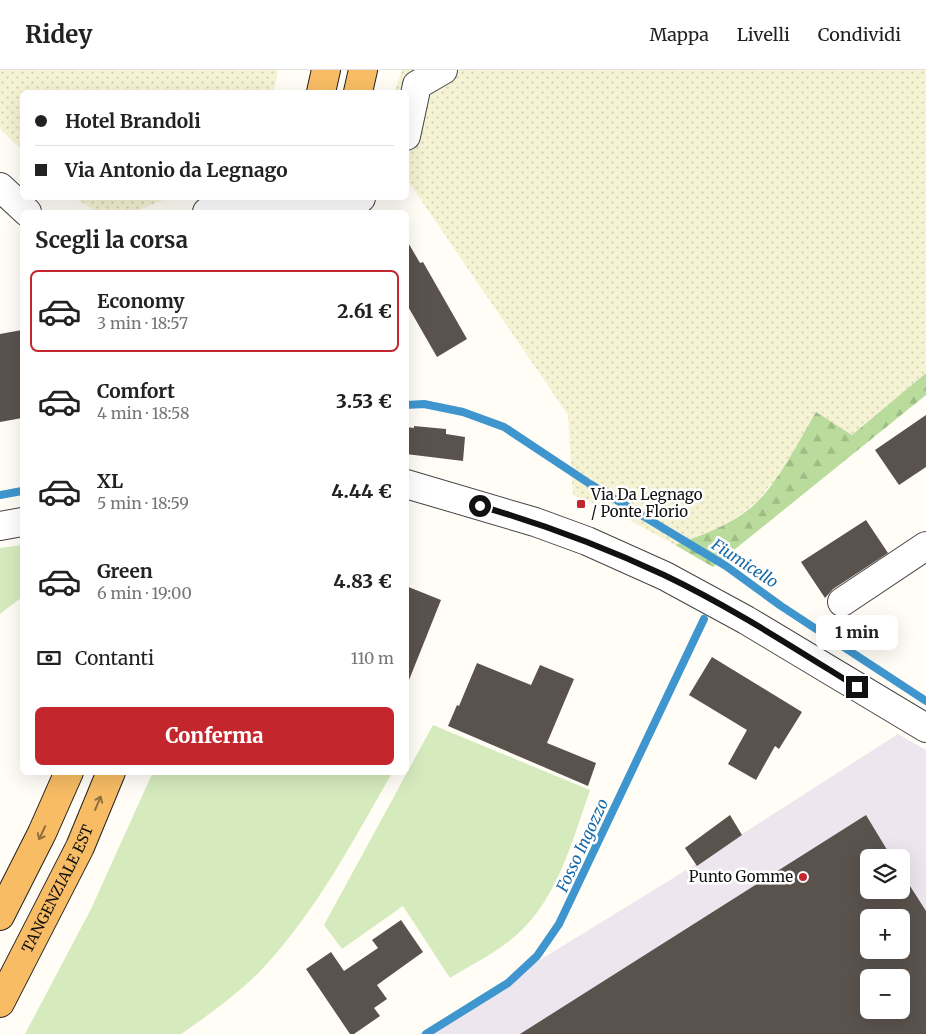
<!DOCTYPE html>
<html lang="it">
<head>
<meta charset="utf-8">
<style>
  :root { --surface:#fff; --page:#f6f6f6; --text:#222; --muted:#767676; --line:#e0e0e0; --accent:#c4262e }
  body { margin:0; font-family:Merriweather,serif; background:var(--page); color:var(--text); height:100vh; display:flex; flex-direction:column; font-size:19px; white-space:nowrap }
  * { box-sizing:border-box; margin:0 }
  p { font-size:16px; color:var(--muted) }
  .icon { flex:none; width:28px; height:28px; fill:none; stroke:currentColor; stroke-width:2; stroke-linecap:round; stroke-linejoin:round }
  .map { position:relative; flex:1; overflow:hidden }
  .sheet { position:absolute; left:20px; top:140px; width:389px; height:565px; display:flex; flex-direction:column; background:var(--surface); border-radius:8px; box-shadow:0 5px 20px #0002 }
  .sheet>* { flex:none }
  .top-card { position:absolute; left:20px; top:20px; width:389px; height:110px; border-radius:8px; box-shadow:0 5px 20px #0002; display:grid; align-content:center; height:110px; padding:0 15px; background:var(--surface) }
  .controls { position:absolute; left:860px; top:779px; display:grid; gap:10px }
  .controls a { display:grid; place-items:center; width:50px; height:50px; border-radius:8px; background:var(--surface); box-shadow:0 5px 20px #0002; font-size:25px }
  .end { position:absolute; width:22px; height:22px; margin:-11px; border:6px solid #111; background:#fff; box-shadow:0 0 0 2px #fff }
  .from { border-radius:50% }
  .bubble { position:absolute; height:35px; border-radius:8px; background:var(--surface); box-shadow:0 5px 20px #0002; font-size:16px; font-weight:800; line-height:35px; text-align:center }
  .top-card b { display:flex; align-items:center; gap:18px; height:48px; font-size:19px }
  .top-card b+b { border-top:1px solid var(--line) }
  .top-card i { width:12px; height:12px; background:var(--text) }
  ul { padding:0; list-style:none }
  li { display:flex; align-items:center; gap:15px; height:82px; margin:0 10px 8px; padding:0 5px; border:2px solid transparent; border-radius:8px }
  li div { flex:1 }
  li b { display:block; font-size:19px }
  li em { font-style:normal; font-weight:800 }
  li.current { border-color:var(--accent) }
  li>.icon { width:45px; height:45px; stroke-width:1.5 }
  h2 { padding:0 15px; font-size:22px; line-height:60px }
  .pay { display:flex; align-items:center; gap:12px; height:55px; padding:0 15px; font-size:19px }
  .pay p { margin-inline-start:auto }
  .button { display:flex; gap:10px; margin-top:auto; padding:10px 15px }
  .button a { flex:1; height:58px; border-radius:8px; background:var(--accent); color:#fff; font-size:20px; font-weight:800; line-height:58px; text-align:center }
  header { display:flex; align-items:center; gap:30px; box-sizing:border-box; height:70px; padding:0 25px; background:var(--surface); border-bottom:1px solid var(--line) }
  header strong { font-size:24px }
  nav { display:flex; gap:28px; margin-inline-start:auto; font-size:18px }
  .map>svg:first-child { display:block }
  .industrial { fill:#eee6ef; fill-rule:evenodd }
  .farmland { fill:url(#farmland-dots) }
  .grass { fill:#d5ebbd }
  .forest { fill:url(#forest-firs) }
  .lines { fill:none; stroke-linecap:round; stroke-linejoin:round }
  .stream { stroke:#3f96cf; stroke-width:8 }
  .building { fill:#5a524d; fill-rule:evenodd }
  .minor-casing { stroke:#444; stroke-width:30 }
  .tertiary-casing { stroke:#444; stroke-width:30 }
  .trunk-casing { stroke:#222; stroke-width:30 }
  .minor { stroke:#fff; stroke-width:28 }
  .tertiary { stroke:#fff; stroke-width:28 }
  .trunk { stroke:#f7bc64; stroke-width:28 }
  .oneway { stroke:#906f3f }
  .route { stroke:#111; stroke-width:6 }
  .poi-dot { fill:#c4262e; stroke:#fff; stroke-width:2 }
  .labels { text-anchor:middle; stroke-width:5; stroke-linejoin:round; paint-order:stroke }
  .poi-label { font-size:15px; fill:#111; stroke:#fff; text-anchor:start }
  .street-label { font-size:15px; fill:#111; stroke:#fff }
  .water-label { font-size:16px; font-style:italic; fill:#1768a6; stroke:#fff }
</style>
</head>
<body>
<header>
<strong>Ridey</strong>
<nav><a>Mappa</a><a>Livelli</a><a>Condividi</a></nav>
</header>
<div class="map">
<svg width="926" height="964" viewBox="0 0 926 964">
  <defs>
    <pattern id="farmland-dots" width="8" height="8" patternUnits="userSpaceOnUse" patternTransform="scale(1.25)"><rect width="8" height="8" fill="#f6f3d4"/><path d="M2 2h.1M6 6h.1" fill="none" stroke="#d2cfb5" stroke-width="1.8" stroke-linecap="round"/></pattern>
    <pattern id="forest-firs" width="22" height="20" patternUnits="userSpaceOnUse" patternTransform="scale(1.25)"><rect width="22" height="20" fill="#b9dc9c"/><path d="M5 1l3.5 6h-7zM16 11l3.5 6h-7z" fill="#9ebc85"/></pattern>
  </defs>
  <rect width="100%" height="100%" fill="#fffdf5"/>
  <!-- industrial -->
  <path class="industrial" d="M898,664L926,680V964H419L675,807ZM869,788H901V820H869ZM869,848H901V880H869ZM869,908H901V940H869Z"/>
  <!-- farmland -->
  <g class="farmland">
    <path d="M0,0H278L274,22H22V80L0,59Z"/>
    <path d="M402,0H926V303L852,365L770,415L757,432L726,455L675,475L615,442L573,425L568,345L406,108V22H394Z"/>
    <path d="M75,128H168L134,142H97Z"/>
  </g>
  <!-- grass -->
  <g class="grass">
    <path d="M22,475V527L0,544V478Z"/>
    <path d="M433,655L590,720C571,774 556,836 508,872C490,886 469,896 450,908L403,836L342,879L324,855Z"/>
    <path d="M153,702L392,703C354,769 317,840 264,897C244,919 206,947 181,964H25L91,839Z"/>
  </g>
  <!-- forest -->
  <path class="forest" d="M926,303V325L713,497L675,475C704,464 735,454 757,432C779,411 800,369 816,342L852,365Z"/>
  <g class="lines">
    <!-- stream -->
    <g class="stream">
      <path d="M406,335L424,334L463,342L504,357L590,414L726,496L781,536L926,631"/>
      <path d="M0,425L22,421"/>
      <path d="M426,964L508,913L537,886L559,854L704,549"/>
    </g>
  </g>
  <!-- building -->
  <g class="building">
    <path d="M406,169L420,193L423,192L467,269L437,287L406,233Z"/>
    <path d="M22,260V348L0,352V264Z"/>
    <path d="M926,345V397L899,415L875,380Z"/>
    <path d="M414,356L446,359V364L465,367L463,391L406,384V357L414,358Z"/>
    <path d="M866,450L888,483L833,519L825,528L801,492Z"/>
    <path d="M406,516L441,530L407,615L406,614Z"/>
    <path d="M712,587L802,642L779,679L775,676L756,710L728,694L747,660L689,625Z"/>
    <path d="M477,593L531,615L540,595L574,609L547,673L596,693L588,716L448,656L457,635L459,636Z"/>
    <path d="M730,745L742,765L697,796L685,778Z"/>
    <path d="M866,745L892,788H869V820H901V802L926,841V964H520ZM869,848H901V880H869ZM869,908H901V940H869Z"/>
    <path d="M401,850L423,882L377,915L387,929L374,938L380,946L354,964H350L306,899L331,882L344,901L378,878L372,870Z"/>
  </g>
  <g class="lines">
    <!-- minor casing -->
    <g class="minor-casing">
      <g id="minor">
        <path d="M406,66L417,15L443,0"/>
        <path d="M207,142L227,134H352L361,128"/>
        <path d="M842,532L926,476"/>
      </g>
    </g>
    <!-- tertiary casing -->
    <g class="tertiary-casing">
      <g id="tertiary">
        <path d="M0,117L27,142"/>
        <path d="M406,414L535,452L587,471L665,506L746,550L926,658"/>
        <path d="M0,456L22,452"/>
      </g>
    </g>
    <!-- trunk casing -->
    <g class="trunk-casing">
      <g id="trunk">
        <path d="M321,22L326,0"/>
        <path d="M358,22L363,0"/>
        <path d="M0,846L42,763L69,702"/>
        <path id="s1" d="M0,933L80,777L111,702"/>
      </g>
    </g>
    <!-- minor -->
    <use href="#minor" class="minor"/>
    <!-- tertiary -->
    <use href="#tertiary" class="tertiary"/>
    <!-- trunk -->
    <use href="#trunk" class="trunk"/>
  </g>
  <!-- one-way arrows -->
  <defs><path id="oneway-shaft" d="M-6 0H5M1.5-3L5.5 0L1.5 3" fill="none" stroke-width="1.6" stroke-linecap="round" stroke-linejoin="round" transform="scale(1.25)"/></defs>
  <g class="oneway">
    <use href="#oneway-shaft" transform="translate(98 733) rotate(-67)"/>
    <use href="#oneway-shaft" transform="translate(42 763) rotate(115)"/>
  </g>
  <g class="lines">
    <!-- route -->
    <path class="route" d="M480,436C543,454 604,477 664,505C731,537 794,578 857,617"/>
  </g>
  <!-- markers -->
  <g class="poi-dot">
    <rect x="576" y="429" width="10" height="10" rx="2.5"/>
    <circle cx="803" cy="807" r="5"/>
  </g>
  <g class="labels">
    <!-- poi labels -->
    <g class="poi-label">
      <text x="591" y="430">Via Da Legnago<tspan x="591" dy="17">/ Ponte Florio</tspan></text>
      <text x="793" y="812" text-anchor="end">Punto Gomme</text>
    </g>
    <!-- street labels -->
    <g class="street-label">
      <text dy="5" stroke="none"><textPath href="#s1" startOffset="128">TANGENZIALE EST</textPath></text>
    </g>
    <!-- water labels -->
    <g class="water-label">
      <text transform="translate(745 493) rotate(33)" y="6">Fiumicello</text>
      <text transform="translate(582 775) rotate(-65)" y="6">Fosso Ingozzo</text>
    </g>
  </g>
</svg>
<div class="controls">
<a><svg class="icon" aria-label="layers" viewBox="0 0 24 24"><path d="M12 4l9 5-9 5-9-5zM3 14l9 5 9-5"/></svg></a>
<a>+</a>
<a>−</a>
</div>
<i class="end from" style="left:480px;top:436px"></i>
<i class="end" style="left:857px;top:617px"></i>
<div class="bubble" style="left:816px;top:545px;width:82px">1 min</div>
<div class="top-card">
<b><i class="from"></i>Hotel Brandoli</b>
<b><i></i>Via Antonio da Legnago</b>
</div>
<section class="sheet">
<h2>Scegli la corsa</h2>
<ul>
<li class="current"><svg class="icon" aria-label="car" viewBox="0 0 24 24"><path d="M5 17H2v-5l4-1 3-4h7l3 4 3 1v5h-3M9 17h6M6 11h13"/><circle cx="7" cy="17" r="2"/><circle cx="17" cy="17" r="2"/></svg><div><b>Economy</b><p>3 min · 18:57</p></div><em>2.61 €</em></li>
<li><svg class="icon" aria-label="car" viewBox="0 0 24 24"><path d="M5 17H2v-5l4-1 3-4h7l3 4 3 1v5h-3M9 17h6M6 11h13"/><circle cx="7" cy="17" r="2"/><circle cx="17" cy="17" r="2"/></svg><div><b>Comfort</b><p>4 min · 18:58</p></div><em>3.53 €</em></li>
<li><svg class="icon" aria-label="car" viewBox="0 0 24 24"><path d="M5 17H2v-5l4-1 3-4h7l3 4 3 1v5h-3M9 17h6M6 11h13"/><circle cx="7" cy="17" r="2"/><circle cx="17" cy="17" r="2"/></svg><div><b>XL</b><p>5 min · 18:59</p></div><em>4.44 €</em></li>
<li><svg class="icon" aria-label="car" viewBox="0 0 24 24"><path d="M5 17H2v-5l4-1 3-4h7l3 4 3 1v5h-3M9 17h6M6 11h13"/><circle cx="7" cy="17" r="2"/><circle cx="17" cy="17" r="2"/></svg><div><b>Green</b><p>6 min · 19:00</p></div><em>4.83 €</em></li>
</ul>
<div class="pay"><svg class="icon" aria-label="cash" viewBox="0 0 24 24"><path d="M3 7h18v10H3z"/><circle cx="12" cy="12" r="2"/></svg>Contanti<p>110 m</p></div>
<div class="button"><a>Conferma</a></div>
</section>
</div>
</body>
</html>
